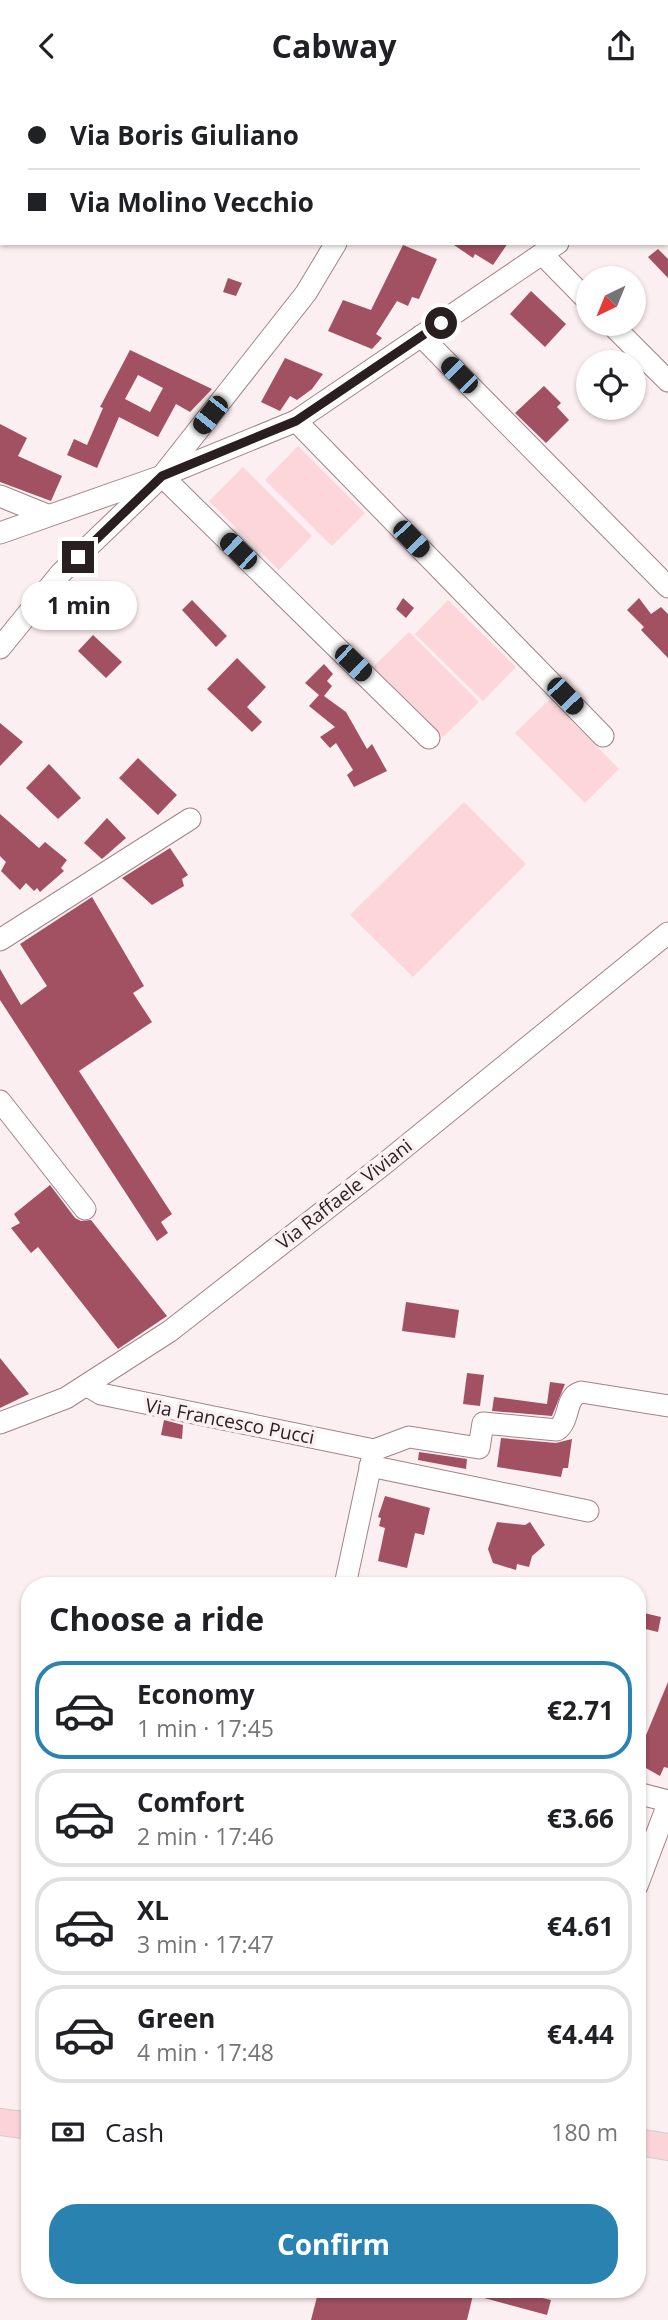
<!DOCTYPE html>
<html lang="en">
<head>
<meta charset="utf-8">
<style>
  :root { --surface:#fff; --page:#f6f6f6; --text:#202124; --muted:#757577; --line:#e0e0e0; --accent:#2a82b0 }
  body { margin:0; font-family:"Open Sans",sans-serif; background:var(--page); color:var(--text); height:100vh; display:flex; flex-direction:column; font-size:26px; white-space:nowrap }
  * { box-sizing:border-box; margin:0 }
  p { font-size:23px; color:var(--muted) }
  .icon { flex:none; width:38px; height:38px; fill:none; stroke:currentColor; stroke-width:2; stroke-linecap:round; stroke-linejoin:round }
  .map { position:relative; flex:1; overflow:hidden }
  .panel { position:absolute; left:21px; top:1486px; width:625px; height:721px; display:flex; flex-direction:column; background:var(--surface); border-radius:28px; box-shadow:0 2px 5px #0004 }
  .panel>* { flex:none }
  .guide { position:absolute; left:0px; top:0px; width:668px; height:154px; box-shadow:0 2px 5px #0004; display:grid; align-content:center; height:154px; padding:0 28px; background:var(--surface) }
  .needle { width:46px; rotate:223deg }
  .fabs { position:absolute; left:576px; top:175px; display:grid; gap:14px }
  .fabs a { display:grid; place-items:center; width:70px; height:70px; border-radius:50%; background:var(--surface); box-shadow:0 2px 5px #0004; font-size:35px }
  .end { position:absolute; width:32px; height:32px; margin:-16px; border:9px solid #291e20; background:#fff; box-shadow:0 0 0 4px #fff }
  .from { border-radius:50% }
  .bubble { position:absolute; height:49px; border-radius:24px; background:var(--surface); box-shadow:0 2px 5px #0004; font-size:23px; font-weight:700; line-height:49px; text-align:center }
  .car { position:absolute; width:21px; height:42px; margin:-21px -10px; border-radius:9px; box-shadow:0 0 5px 2px #0007; background:linear-gradient(#222 24%,#8ab4d8 0 40%,#222 0 76%,#8ab4d8 0 86%,#222 0) }
  .guide b { display:flex; align-items:center; gap:24px; height:66px; font-size:26px }
  .guide b+b { border-top:2px solid var(--line) }
  .guide i { width:18px; height:18px; background:var(--text) }
  ul { padding:0; list-style:none }
  li { display:flex; align-items:center; gap:21px; height:98px; margin:0 14px 10px; padding:0 14px; border:4px solid var(--line); border-radius:28px }
  li div { flex:1 }
  li b { display:block; font-size:26px }
  li em { font-style:normal; font-weight:700 }
  li.active { border-color:var(--accent) }
  li>.icon { width:63px; height:63px; stroke-width:1.5 }
  h2 { padding:0 28px; font-size:32px; line-height:84px }
  .pay { display:flex; align-items:center; gap:18px; height:77px; padding:0 28px; font-size:26px }
  .pay p { margin-inline-start:auto }
  .primary-button { display:flex; gap:14px; margin-top:auto; padding:14px 28px }
  .primary-button a { flex:1; height:80px; border-radius:28px; background:var(--accent); color:#fff; font-size:28px; font-weight:700; line-height:80px; text-align:center }
  header { display:flex; justify-content:space-between; align-items:center; height:91px; padding:0 28px; background:var(--surface); font-size:32px; font-weight:700 }
  .map>svg:first-child { display:block }
  .green { fill:#fdd6dc }
  .building { fill:#a15162; fill-rule:evenodd }
  .lines { fill:none; stroke-linecap:round; stroke-linejoin:round }
  .minor-casing { stroke:#a08488; stroke-width:23 }
  .major-casing { stroke:#d0cece; stroke-width:28 }
  .minor { stroke:#fff; stroke-width:21 }
  .major { stroke:#fdd3da; stroke-width:26 }
  .route { stroke:#291e20; stroke-width:9 }
  .labels { text-anchor:middle; stroke-width:7; stroke-linejoin:round; paint-order:stroke }
  .street-label { font-size:19px; fill:#291e20; stroke:#fceff1 }
</style>
</head>
<body>
<header><svg class="icon" aria-label="back" viewBox="0 0 24 24"><path d="M15 5l-7 7 7 7"/></svg>Cabway<svg class="icon" aria-label="share" viewBox="0 0 24 24"><path d="M12 15V3M7 8l5-5 5 5M5 13v7h14v-7"/></svg></header>
<div class="map">
<svg width="668" height="2229" viewBox="0 0 668 2229">
  <rect width="100%" height="100%" fill="#fceff1"/>
  <!-- green -->
  <g class="green">
    <path d="M298,355L365,422L332,455L265,389Z"/>
    <path d="M243,376L312,445L279,479L209,410Z"/>
    <path d="M448,509L516,576L483,610L415,543Z"/>
    <path d="M409,541L479,611L443,646L373,576Z"/>
    <path d="M550,608L619,678L585,712L515,642Z"/>
    <path d="M464,711L526,773L413,886L350,824Z"/>
  </g>
  <!-- building -->
  <g class="building">
    <path d="M451,152H508L493,174L475,163L473,167Z"/>
    <path d="M403,154L437,168L419,208L412,206L408,215L397,210L376,243L382,247L372,258L328,240L343,209L371,219Z"/>
    <path d="M658,158L668,168V187L648,166Z"/>
    <path d="M228,187L242,192L236,205L223,201Z"/>
    <path d="M531,200L566,233L545,256L510,223Z"/>
    <path d="M130,259L212,298L190,321L176,313L158,346L119,326L97,377L67,364L74,348L87,354L103,317L100,316ZM138,284L163,297L150,321L125,308Z"/>
    <path d="M285,267L323,283L312,298L297,309L290,305L280,320L261,311Z"/>
    <path d="M544,295L561,312L557,316L569,329L546,352L515,322Z"/>
    <path d="M0,333L27,347L18,365L62,385L51,410L0,391Z"/>
    <path d="M403,507L414,517L406,527L396,518Z"/>
    <path d="M639,507L651,523L661,516L668,523V567L641,539L644,536L627,519Z"/>
    <path d="M192,509L227,545L216,556L182,519Z"/>
    <path d="M93,544L122,571L106,587L78,560Z"/>
    <path d="M237,567L266,596L247,616L262,631L252,641L207,598Z"/>
    <path d="M324,573L333,583L327,590L332,595L324,605L346,621L367,658L372,653L387,680L354,696L347,684L353,679L336,652L330,657L320,646L335,636L309,615L319,604L305,592Z"/>
    <path d="M0,632L23,651L0,675Z"/>
    <path d="M138,667L177,704L158,724L119,687Z"/>
    <path d="M49,673L81,707L58,728L26,697Z"/>
    <path d="M0,723L39,757L45,751L67,769L61,777L64,780L40,801L37,797L34,800L26,792L20,799L1,780L6,771L0,765Z"/>
    <path d="M107,727L126,747L102,768L84,752Z"/>
    <path d="M170,757L188,784L182,788L184,795L152,814L122,787Z"/>
    <path d="M92,806L144,895L133,902L152,931L79,980L172,1123L161,1131L168,1142L157,1150L0,909V878L21,914L47,895L20,853Z"/>
    <path d="M50,1094L75,1127L81,1130L91,1129L167,1225L118,1258L38,1156L31,1162L11,1137L20,1132L14,1123Z"/>
    <path d="M406,1211L459,1219L455,1247L402,1240Z"/>
    <path d="M0,1267L29,1303L0,1317Z"/>
    <path d="M467,1282L484,1284L480,1315L463,1313Z"/>
    <path d="M550,1291L565,1293L552,1325L492,1320L494,1306L547,1313Z"/>
    <path d="M164,1329L183,1334L182,1348L161,1344Z"/>
    <path d="M501,1347L556,1352L572,1348L568,1377H563L561,1386L497,1376Z"/>
    <path d="M419,1361L467,1368L466,1378L418,1369Z"/>
    <path d="M385,1405L430,1417L424,1444L415,1442L407,1477L378,1470L385,1437L379,1435L381,1427L378,1426Z"/>
    <path d="M497,1431L525,1434L530,1431L545,1454L532,1465L529,1476L517,1473L516,1479L493,1472L488,1458Z"/>
    <path d="M644,1522L661,1526L658,1541L641,1537Z"/>
    <path d="M668,1591V1677L664,1676L660,1685L637,1672V1666Z"/>
    <path d="M319,2198H540L538,2206L551,2209L547,2224L473,2204L467,2229H311Z"/>
  </g>
  <g class="lines">
    <!-- minor casing -->
    <g class="minor-casing">
      <g id="minor">
        <path d="M388,2V0"/>
        <path d="M667,79L668,78"/>
        <path d="M542,163L588,210"/>
        <path d="M611,233L668,290"/>
        <path d="M421,245L668,496"/>
        <path d="M296,330L603,645"/>
        <path d="M162,385L429,647"/>
        <path d="M0,405L47,424"/>
        <path d="M0,442L162,385L296,330L558,152"/>
        <path d="M0,557L61,482L162,385L306,202L336,152"/>
        <path d="M0,849L190,728"/>
        <path d="M0,1010L85,1118"/>
        <path d="M88,1295L101,1303L374,1359L345,1494"/>
        <path d="M0,1332L66,1307L170,1240L384,1073L668,842"/>
        <path d="M374,1359L409,1346L479,1357L483,1332L557,1339C571,1329 564,1306 581,1301L668,1315"/>
        <path d="M370,1375L588,1420"/>
        <path d="M637,1702L668,1710"/>
        <path d="M637,1795L668,1713"/>
      </g>
    </g>
    <!-- major casing -->
    <g class="major-casing">
      <g id="major">
        <path d="M0,2031L30,2035"/>
        <path d="M637,2051L668,2056"/>
      </g>
    </g>
    <!-- minor -->
    <use href="#minor" class="minor"/>
    <!-- major -->
    <use href="#major" class="major"/>
  </g>
  <g class="lines">
    <!-- route -->
    <path class="route" d="M78,466L162,385L296,330L441,232"/>
  </g>
  <g class="labels">
    <!-- street labels -->
    <g class="street-label">
      <text transform="translate(344 1103) rotate(-38)" y="7">Via Raffaele Viviani</text>
      <text transform="translate(230 1330) rotate(11)" y="7">Via Francesco Pucci</text>
    </g>
  </g>
</svg>
<div class="fabs">
<a><svg class="needle" viewBox="-14 -14 28 28"><path d="M0-13l5 13h-10z" fill="#e53935"/><path d="M0 13l5-13h-10z" fill="#757577"/></svg></a>
<a><svg class="icon" aria-label="locate" viewBox="0 0 24 24"><circle cx="12" cy="12" r="6"/><path d="M12 2v4M12 18v4M2 12h4M18 12h4"/></svg></a>
</div>
<i class="end from" style="left:441px;top:232px"></i>
<i class="end" style="left:78px;top:466px"></i>
<div class="bubble" style="left:21px;top:490px;width:116px">1 min</div>
<i class="car" style="left:459px;top:284px;rotate:315deg"></i>
<i class="car" style="left:210px;top:324px;rotate:218deg"></i>
<i class="car" style="left:411px;top:448px;rotate:136deg"></i>
<i class="car" style="left:238px;top:460px;rotate:314deg"></i>
<i class="car" style="left:353px;top:572px;rotate:134deg"></i>
<i class="car" style="left:565px;top:605px;rotate:136deg"></i>
<div class="guide">
<b><i class="from"></i>Via Boris Giuliano</b>
<b><i></i>Via Molino Vecchio</b>
</div>
<section class="panel">
<h2>Choose a ride</h2>
<ul>
<li class="active"><svg class="icon" aria-label="car" viewBox="0 0 24 24"><path d="M5 17H2v-5l4-1 3-4h7l3 4 3 1v5h-3M9 17h6M6 11h13"/><circle cx="7" cy="17" r="2"/><circle cx="17" cy="17" r="2"/></svg><div><b>Economy</b><p>1 min · 17:45</p></div><em>€2.71</em></li>
<li><svg class="icon" aria-label="car" viewBox="0 0 24 24"><path d="M5 17H2v-5l4-1 3-4h7l3 4 3 1v5h-3M9 17h6M6 11h13"/><circle cx="7" cy="17" r="2"/><circle cx="17" cy="17" r="2"/></svg><div><b>Comfort</b><p>2 min · 17:46</p></div><em>€3.66</em></li>
<li><svg class="icon" aria-label="car" viewBox="0 0 24 24"><path d="M5 17H2v-5l4-1 3-4h7l3 4 3 1v5h-3M9 17h6M6 11h13"/><circle cx="7" cy="17" r="2"/><circle cx="17" cy="17" r="2"/></svg><div><b>XL</b><p>3 min · 17:47</p></div><em>€4.61</em></li>
<li><svg class="icon" aria-label="car" viewBox="0 0 24 24"><path d="M5 17H2v-5l4-1 3-4h7l3 4 3 1v5h-3M9 17h6M6 11h13"/><circle cx="7" cy="17" r="2"/><circle cx="17" cy="17" r="2"/></svg><div><b>Green</b><p>4 min · 17:48</p></div><em>€4.44</em></li>
</ul>
<div class="pay"><svg class="icon" aria-label="cash" viewBox="0 0 24 24"><path d="M3 7h18v10H3z"/><circle cx="12" cy="12" r="2"/></svg>Cash<p>180 m</p></div>
<div class="primary-button"><a>Confirm</a></div>
</section>
</div>
</body>
</html>
